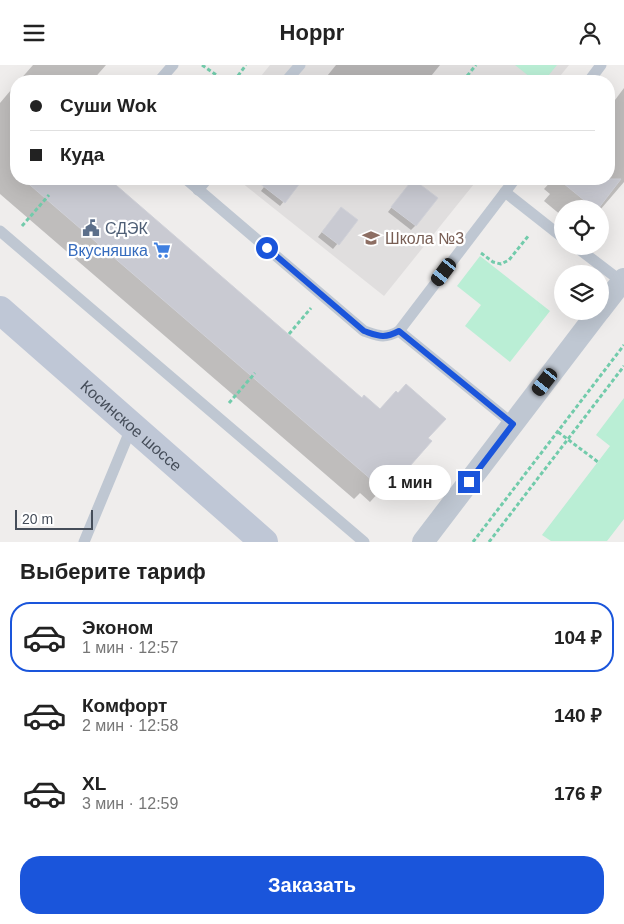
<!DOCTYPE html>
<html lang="ru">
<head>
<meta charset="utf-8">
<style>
  :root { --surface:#fff; --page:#f6f6f6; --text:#222; --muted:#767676; --line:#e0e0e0; --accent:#1a55db }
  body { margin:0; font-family:Arial,sans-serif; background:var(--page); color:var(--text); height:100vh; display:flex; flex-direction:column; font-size:19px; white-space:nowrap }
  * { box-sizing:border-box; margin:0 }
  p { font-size:16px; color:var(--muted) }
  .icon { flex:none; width:28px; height:28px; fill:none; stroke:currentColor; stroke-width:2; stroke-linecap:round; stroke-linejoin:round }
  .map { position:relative; height:477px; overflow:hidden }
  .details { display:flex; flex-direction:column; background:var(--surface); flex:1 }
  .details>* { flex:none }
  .top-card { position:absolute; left:10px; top:10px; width:605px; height:110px; border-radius:20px; box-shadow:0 5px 20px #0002; display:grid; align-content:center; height:110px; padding:0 20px; background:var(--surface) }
  .fabs { position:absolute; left:554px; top:135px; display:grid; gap:10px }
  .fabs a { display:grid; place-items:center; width:55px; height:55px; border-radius:50%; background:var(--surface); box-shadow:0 5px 20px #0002; font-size:25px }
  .scale { position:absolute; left:15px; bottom:12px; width:78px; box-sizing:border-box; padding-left:5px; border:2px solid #454d59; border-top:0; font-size:14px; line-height:18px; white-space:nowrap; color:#454d59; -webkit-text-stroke:4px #fff; paint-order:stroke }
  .end { position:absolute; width:22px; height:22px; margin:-11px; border:6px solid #1a55db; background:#fff; box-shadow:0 0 0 2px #fff }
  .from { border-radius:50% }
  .bubble { position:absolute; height:35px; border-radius:18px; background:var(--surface); box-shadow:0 5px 20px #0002; font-size:16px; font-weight:700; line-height:35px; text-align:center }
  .car { position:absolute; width:15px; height:30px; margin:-15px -8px; border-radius:6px; box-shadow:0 0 4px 1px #0007; background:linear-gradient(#222 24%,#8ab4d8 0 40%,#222 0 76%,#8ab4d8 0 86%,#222 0) }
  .top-card b { display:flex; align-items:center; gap:18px; height:48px; font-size:19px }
  .top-card b+b { border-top:1px solid var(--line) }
  .top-card i { width:12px; height:12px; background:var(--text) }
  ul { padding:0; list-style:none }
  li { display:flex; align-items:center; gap:15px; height:70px; margin:0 10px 8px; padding:0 10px; border:2px solid transparent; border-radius:20px }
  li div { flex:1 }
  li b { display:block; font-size:19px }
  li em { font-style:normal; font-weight:700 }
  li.active { border-color:var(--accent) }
  li>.icon { width:45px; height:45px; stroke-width:1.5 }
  h2 { padding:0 20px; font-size:22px; line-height:60px }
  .button { display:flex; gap:10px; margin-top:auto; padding:10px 20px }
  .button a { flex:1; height:58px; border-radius:20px; background:var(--accent); color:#fff; font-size:20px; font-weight:700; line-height:58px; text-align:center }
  header { display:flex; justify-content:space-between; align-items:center; height:65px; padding:0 20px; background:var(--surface); font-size:22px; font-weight:700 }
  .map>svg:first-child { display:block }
  .education { fill:#e0dede }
  .green { fill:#baeed5 }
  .shadow { fill:#0003 }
  .building { fill:#c9cad2; stroke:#d0d1d8 }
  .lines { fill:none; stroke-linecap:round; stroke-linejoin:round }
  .path { stroke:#72cbab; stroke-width:3; stroke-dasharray:4 2.5; stroke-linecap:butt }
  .lane { stroke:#bfc7d2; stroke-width:11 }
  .street { stroke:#bfc7d2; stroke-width:22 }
  .secondary { stroke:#bfc7d6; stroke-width:28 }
  .route { stroke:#1a55db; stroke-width:6 }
  .labels { text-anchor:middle; stroke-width:4.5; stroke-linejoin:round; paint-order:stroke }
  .service-label { font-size:16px; fill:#4e5e75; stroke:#fff; text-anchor:start }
  .education-label { font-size:16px; fill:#785e54; stroke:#fff; text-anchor:start }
  .shop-label { font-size:16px; fill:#366cbe; stroke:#fff; text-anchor:end }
  .street-label { font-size:16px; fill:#454d59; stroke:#fff }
</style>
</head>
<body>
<header><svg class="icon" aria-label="menu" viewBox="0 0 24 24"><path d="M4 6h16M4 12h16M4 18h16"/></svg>Hoppr<svg class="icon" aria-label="person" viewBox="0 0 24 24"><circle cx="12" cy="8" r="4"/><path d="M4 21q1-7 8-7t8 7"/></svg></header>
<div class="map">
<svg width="624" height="477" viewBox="0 0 624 477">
  <rect width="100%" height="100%" fill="#efedec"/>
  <!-- education -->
  <g class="education">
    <path d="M270,0H569L556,16H257Z"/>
    <path d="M237,114H478L384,231Z"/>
  </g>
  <!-- green -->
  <g class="green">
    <path d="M515,0H557L544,16H535Z"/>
    <path d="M480,191L550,246L510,297L465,261L481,240L457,221Z"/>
    <path d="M624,333V454L607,476H551L542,470L610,381L596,370Z"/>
  </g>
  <!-- shadow -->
  <g class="shadow">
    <path d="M33,0H106L92,16H19Z"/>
    <path d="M336,0H440L427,16H323Z"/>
    <path d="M16,19V114H107L362,334L379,345L396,328L426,374L430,376L383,428L380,426L370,437L360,428L354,434L0,129V38Z"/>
    <path d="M624,23V117L600,145L562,144V151L544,136L550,129L544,124L553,114H609V43Z"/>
    <path d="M270,114H302L280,141L261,126Z"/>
    <path d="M409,120L415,161L411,165L388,147Z"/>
    <path d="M337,148L356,156L333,184L318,172Z"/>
  </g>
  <!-- building -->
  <g class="building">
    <path d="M23,114H109L362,333L364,330L380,344L396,326L398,328L406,319L446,354L428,373L432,376L402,410L399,407L389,419L379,409L373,416Z"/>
    <path d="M254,114H303L285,138Z"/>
    <path d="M413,114L438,133L416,161L391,142Z"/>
    <path d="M558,114H621L598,144H595Z"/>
    <path d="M341,142L358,155L339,180L322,167Z"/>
  </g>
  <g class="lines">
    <!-- path -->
    <g class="path">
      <path d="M202,0L225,16"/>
      <path d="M234,16L246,0"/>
      <path d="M463,16L476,0"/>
      <path d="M367,114H375"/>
      <path d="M22,161L49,130"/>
      <path d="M481,188L493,197L501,199L509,195L529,170"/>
      <path d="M289,269L311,243"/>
      <path d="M229,338L255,308"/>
      <path d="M558,367L598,397"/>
      <path d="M473,477L624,280"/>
      <path d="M489,477L624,301"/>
    </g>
    <!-- lane -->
    <g class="lane">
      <path d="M159,16L173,0"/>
      <path d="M286,16L300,0"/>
      <path d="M589,16L601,0"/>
      <path d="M186,114L364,266C379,271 384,274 399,266L513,359"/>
      <path d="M198,125L207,114"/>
      <path d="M505,127L562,172"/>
      <path d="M0,166L364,477"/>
      <path d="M575,181L622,217"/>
      <path d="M399,266L515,114"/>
      <path d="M84,477L132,361"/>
    </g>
    <!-- street -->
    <g class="street">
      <path d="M600,245L624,214"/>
      <path d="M423,477L599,246"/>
    </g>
    <!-- secondary -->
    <path class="secondary" id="s1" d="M0,245L264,477"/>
  </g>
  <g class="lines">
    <!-- route -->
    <path class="route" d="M267,183L364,266C379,271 384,274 399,266L513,359L469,417"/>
  </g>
  <!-- icons -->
  <defs>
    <g id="civic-bare" transform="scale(1.35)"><path d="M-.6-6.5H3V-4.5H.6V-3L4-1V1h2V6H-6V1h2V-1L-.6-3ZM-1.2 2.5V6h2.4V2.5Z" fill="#5c6f8a" stroke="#fff" stroke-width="2.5" paint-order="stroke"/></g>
    <g id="school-bare" transform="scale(1.35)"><path d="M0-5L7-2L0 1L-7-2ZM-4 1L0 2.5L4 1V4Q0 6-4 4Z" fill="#8d6e63" stroke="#fff" stroke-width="2.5" paint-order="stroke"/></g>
    <g id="supermarket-bare" transform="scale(1.35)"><path d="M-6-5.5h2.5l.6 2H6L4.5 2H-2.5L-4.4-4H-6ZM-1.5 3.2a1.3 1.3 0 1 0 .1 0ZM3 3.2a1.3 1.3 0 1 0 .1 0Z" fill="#3f7fe0" stroke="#fff" stroke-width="2.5" paint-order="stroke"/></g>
  </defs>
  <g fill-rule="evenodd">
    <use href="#civic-bare" x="91" y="163"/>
    <use href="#school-bare" x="371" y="173"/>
    <use href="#supermarket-bare" x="162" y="185"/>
  </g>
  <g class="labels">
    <!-- service labels -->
    <g class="service-label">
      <text x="105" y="169">СДЭК</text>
    </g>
    <!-- education labels -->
    <g class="education-label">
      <text x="385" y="179">Школа №3</text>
    </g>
    <!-- shop labels -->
    <g class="shop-label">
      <text x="148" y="191">Вкусняшка</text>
    </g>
    <!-- street labels -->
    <g class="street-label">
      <text dy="6" stroke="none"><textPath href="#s1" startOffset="175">Косинское шоссе</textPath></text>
    </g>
  </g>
</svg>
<div class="fabs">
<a><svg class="icon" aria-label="locate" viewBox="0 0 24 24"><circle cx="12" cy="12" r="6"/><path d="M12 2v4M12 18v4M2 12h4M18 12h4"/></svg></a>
<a><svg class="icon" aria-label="layers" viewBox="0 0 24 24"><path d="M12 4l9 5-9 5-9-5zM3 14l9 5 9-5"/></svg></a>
</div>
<div class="scale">20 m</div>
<i class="end from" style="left:267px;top:183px"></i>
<i class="end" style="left:469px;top:417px"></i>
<div class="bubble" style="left:369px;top:400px;width:82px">1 мин</div>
<i class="car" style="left:444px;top:207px;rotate:217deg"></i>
<i class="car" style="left:545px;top:317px;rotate:218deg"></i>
<div class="top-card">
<b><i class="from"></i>Суши Wok</b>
<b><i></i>Куда</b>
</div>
</div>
<section class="details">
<h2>Выберите тариф</h2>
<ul>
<li class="active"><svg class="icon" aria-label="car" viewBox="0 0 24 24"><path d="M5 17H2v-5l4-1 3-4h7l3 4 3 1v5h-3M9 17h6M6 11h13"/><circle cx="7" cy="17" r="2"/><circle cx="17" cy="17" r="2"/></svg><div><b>Эконом</b><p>1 мин · 12:57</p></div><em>104 ₽</em></li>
<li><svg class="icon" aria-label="car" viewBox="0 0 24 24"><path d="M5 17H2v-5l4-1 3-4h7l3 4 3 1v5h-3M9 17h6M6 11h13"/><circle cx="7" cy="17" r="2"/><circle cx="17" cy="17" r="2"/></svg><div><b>Комфорт</b><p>2 мин · 12:58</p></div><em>140 ₽</em></li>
<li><svg class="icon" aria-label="car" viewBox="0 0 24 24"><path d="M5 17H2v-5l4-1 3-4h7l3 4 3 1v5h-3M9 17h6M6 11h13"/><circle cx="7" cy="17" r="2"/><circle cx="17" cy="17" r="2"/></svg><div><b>XL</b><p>3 мин · 12:59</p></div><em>176 ₽</em></li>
</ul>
<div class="button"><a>Заказать</a></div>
</section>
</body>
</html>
